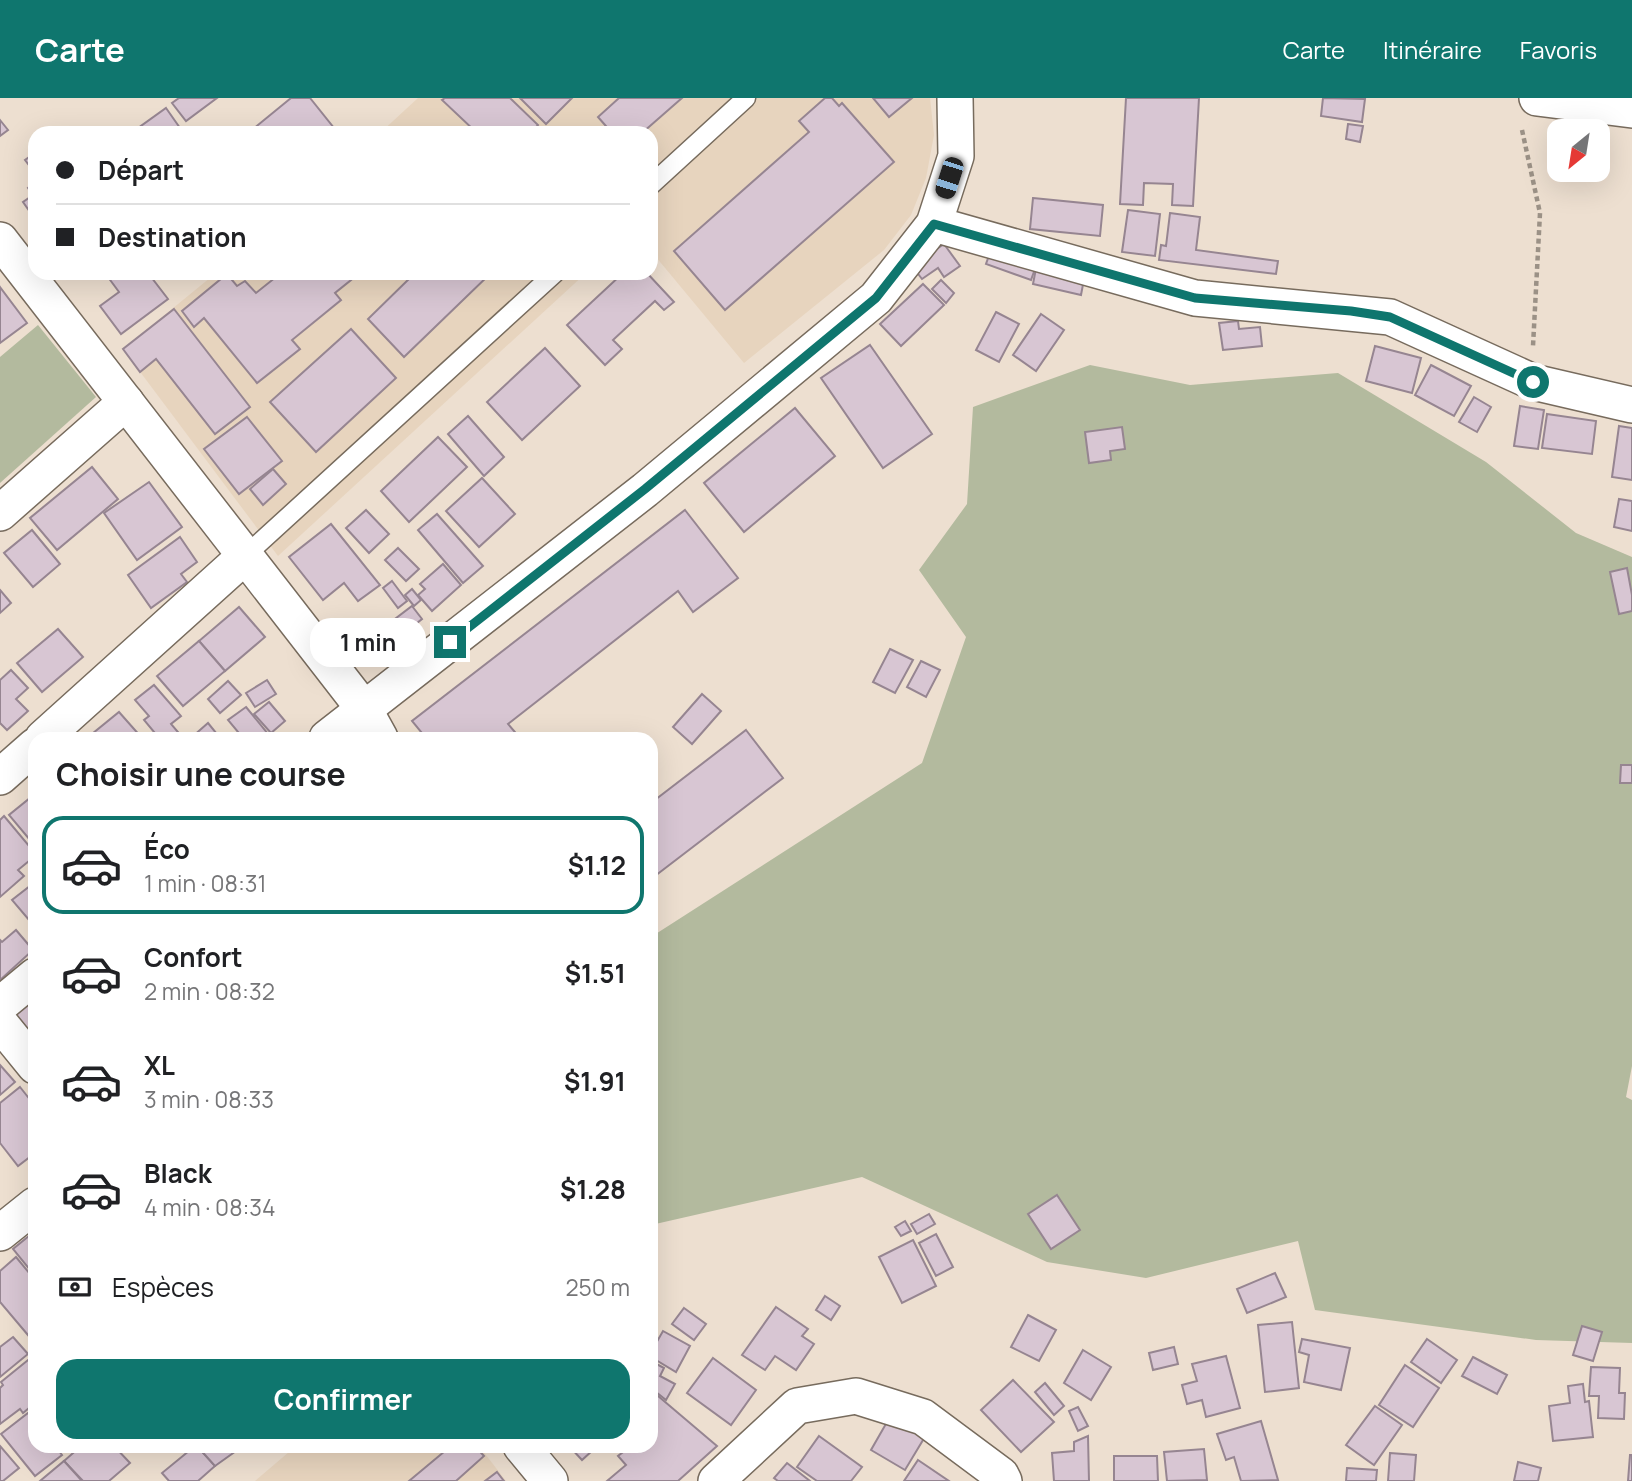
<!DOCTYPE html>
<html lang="fr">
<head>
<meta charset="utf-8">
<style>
  :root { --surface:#fff; --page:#f6f6f6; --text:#202124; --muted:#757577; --line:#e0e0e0; --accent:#0f766e }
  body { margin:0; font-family:Manrope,sans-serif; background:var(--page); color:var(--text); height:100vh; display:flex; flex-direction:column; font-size:26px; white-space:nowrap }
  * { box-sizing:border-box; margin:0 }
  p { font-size:23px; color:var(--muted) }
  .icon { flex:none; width:38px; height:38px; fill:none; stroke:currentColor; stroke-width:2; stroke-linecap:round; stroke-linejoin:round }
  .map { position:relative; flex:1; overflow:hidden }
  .sheet { position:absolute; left:28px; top:634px; width:630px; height:721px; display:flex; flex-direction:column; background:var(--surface); border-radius:21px; box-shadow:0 7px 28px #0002 }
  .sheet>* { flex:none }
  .hud { position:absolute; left:28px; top:28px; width:630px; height:154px; border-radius:21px; box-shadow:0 7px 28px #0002; display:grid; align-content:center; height:154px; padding:0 28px; background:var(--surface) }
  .needle { width:46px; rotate:210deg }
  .controls { position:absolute; left:1547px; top:21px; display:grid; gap:14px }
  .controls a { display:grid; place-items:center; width:63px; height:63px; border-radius:14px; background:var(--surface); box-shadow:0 7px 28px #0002; font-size:35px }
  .end { position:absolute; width:32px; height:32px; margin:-16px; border:9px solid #0f766e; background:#fff; box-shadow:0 0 0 4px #fff }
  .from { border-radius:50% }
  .bubble { position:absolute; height:49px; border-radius:21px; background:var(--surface); box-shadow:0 7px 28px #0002; font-size:23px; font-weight:700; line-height:49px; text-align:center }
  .car { position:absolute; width:21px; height:42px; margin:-21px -10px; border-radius:9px; box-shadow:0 0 5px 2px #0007; background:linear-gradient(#222 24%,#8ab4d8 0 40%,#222 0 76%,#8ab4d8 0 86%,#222 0) }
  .hud b { display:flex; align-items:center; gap:24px; height:66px; font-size:26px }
  .hud b+b { border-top:2px solid var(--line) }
  .hud i { width:18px; height:18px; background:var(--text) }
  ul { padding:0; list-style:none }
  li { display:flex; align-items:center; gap:21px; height:98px; margin:0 14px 10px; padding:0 14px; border:4px solid transparent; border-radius:21px }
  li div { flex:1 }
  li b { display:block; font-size:26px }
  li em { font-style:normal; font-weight:700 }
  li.selected { border-color:var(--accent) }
  li>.icon { width:63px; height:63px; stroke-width:1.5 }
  h2 { padding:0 28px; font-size:32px; line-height:84px }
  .pay { display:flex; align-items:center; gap:18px; height:77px; padding:0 28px; font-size:26px }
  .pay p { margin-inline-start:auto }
  .primary-button { display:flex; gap:14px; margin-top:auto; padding:14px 28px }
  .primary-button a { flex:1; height:80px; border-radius:21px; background:var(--accent); color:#fff; font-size:28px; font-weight:700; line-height:80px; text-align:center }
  header { display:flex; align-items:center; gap:42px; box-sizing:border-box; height:98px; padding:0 35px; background:var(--accent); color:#fff }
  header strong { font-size:33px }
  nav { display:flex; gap:38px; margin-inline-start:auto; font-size:24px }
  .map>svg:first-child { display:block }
  .built { fill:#e7d4be }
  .green { fill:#b3ba9e }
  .building { fill:#d8c6d3; stroke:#968591; stroke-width:2 }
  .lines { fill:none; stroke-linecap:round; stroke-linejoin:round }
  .lane-casing { stroke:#776b5d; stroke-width:21 }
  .street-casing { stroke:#776b5d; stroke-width:38 }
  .path { stroke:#9b9186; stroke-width:4.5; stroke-dasharray:5 3.5; stroke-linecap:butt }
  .lane { stroke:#fff; stroke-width:18 }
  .street { stroke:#fff; stroke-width:35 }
  .route { stroke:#0f766e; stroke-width:9 }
</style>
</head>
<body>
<header>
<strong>Carte</strong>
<nav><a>Carte</a><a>Itinéraire</a><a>Favoris</a></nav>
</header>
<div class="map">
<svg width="1632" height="1383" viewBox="0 0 1632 1383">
  <rect width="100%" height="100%" fill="#eddfd0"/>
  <!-- built -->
  <g class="built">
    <path d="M418,0H930L934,37L926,80L911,117L884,152L744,265L651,153V35H380Z"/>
    <path d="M216,175H586L278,458L123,251Z"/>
    <path d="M296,1348H479L506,1383H255Z"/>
  </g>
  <!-- green -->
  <g class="green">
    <path d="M38,227L96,299L0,385V259Z"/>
    <path d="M1090,267L1190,287L1338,275L1486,364L1576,435L1632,459V968L1626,999L1632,1002V1245L1536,1242L1315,1212L1298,1143L1146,1180L1047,1164L862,1079L651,1127V839L922,665L966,539L919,472L967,406L973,309Z"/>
  </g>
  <!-- building -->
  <g class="building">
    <path d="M179,0H217L186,23L172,5Z"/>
    <path d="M291,0H310L338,35H256L253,31Z"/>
    <path d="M445,0H510L538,27L531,35H477L442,2Z"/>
    <path d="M520,0H572L546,26Z"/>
    <path d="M619,0H682L642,35H612L598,19Z"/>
    <path d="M825,0H832L839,8L842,5L894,64L725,212L674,153L809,34L799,23Z"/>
    <path d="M873,0H912L889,19Z"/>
    <path d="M1126,0H1199L1193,108L1172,107L1173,86L1144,85L1143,107L1120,106Z"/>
    <path d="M1323,0L1365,1L1362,24L1321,18Z"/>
    <path d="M166,10L180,30L173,35H136L134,33Z"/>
    <path d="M0,22L8,32L0,38Z"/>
    <path d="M1348,26L1363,28L1360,44L1346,41Z"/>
    <path d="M35,55V75L25,62Z"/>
    <path d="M35,84V121L23,104L33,97L28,90Z"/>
    <path d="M1033,100L1103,107L1100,138L1030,131Z"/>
    <path d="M1128,112L1160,116L1155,158L1122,154Z"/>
    <path d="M1170,115L1200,119L1196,152L1278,163L1276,176L1159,162L1161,147L1166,148Z"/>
    <path d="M944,146L960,168L944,179L938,170L922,181L912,168Z"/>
    <path d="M991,152L1036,168L1031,182L986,166Z"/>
    <path d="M1037,165L1085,176L1081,197L1033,186Z"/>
    <path d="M105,175H148L168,201L121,236L100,208L119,194Z"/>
    <path d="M281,175H345L351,182L335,195L341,202L292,242L300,251L257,285L204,220L194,229L182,213L227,176L237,188L245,183L256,195Z"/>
    <path d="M415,175H491L404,259L368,221Z"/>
    <path d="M623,175H647L674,204L664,212L655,203L613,242L622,251L605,267L567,227Z"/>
    <path d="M941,182L954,195L946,205L932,191Z"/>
    <path d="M923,186L944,207L901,248L880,226Z"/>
    <path d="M0,189L27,225L0,245Z"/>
    <path d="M174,211L250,309L215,336L156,261L140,274L123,251Z"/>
    <path d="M996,214L1019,226L999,264L976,252Z"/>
    <path d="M1041,216L1064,232L1036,273L1013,257Z"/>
    <path d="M1238,223L1239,231L1260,229L1262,248L1223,252L1219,225Z"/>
    <path d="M351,231L396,280L316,354L270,304Z"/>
    <path d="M870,247L932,336L883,370L821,280Z"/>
    <path d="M1375,248L1421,260L1412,295L1366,283Z"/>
    <path d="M545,250L580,288L522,342L487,304Z"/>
    <path d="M1431,267L1471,288L1454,318L1415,297Z"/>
    <path d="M1474,299L1491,309L1477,334L1459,324Z"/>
    <path d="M1520,308L1544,312L1538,351L1514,348Z"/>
    <path d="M795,310L835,358L744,434L704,385Z"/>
    <path d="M1547,316L1596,323L1592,356L1542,350Z"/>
    <path d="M468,318L504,359L484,378L448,336Z"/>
    <path d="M247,319L282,363L239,396L204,351Z"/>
    <path d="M1619,328L1632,330V382L1612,379Z"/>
    <path d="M1122,329L1125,351L1110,353L1111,362L1089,365L1085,334Z"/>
    <path d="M438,339L467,369L409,424L381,393Z"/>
    <path d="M92,369L118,401L57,452L30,420Z"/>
    <path d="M273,371L286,386L263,407L250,391Z"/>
    <path d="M482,380L515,416L479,449L446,413Z"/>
    <path d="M149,384L182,429L137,462L104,415Z"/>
    <path d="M1619,401L1632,403V433L1614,429Z"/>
    <path d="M366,412L389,436L369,455L346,430Z"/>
    <path d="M685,412L738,480L693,514L678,493L508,626L520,640H426L412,623Z"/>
    <path d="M437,416L483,468L463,485L418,432Z"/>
    <path d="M331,426L380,487L358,503L344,485L323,502L289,459Z"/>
    <path d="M32,432L60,466L33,489L4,455Z"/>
    <path d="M180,439L197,464L181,476L187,484L151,510L128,477Z"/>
    <path d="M398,450L419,471L406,483L385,462Z"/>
    <path d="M443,466L461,487L432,513L418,497L425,491L420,486Z"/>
    <path d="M1627,470L1632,497V513L1619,516L1610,474Z"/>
    <path d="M392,483L407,503L398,510L383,490Z"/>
    <path d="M412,491L421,502L414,508L405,497Z"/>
    <path d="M0,492L11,505L0,515Z"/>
    <path d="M412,508L422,521L397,541L387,527Z"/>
    <path d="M239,509L265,539L225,573L199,543Z"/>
    <path d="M58,531L83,559L42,594L17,565Z"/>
    <path d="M199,543L225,573L183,608L157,578Z"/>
    <path d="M890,551L913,562L895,595L873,584Z"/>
    <path d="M921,563L940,572L926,599L907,589Z"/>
    <path d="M11,572L28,590L16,601L28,613L7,632L0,625V582Z"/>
    <path d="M267,582L276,596L255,609L246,595Z"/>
    <path d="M228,583L241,597L220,615L208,601Z"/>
    <path d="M154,587L181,618L171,626L183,640H159L144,622L149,618L135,602Z"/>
    <path d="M702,596L721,613L692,646L673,629Z"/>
    <path d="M269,604L285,623L271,635L254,616Z"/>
    <path d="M246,609L269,637L265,640H243L228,622Z"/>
    <path d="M119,614L142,640H87Z"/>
    <path d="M208,625L217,636L212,640H193L192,639Z"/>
    <path d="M746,632L783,680L651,781V705Z"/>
    <path d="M1621,667H1632V685H1620Z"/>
    <path d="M30,700L35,706V748L9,717Z"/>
    <path d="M4,718L35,755V758L18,772L24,778L0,799V722Z"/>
    <path d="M35,784V829L12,802Z"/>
    <path d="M16,832L33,852L0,882V842L2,844Z"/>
    <path d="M35,895V953L7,918Z"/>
    <path d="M0,967L15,984L0,997Z"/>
    <path d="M20,989L35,1008V1055L18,1068L0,1045V1005Z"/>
    <path d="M1057,1097L1080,1132L1051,1151L1028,1116Z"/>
    <path d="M929,1116L935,1126L917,1136L911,1126Z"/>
    <path d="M905,1123L911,1133L901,1138L895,1129Z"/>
    <path d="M35,1133V1178L13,1151Z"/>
    <path d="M936,1136L953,1169L936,1178L919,1145Z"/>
    <path d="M913,1142L936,1188L902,1205L879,1159Z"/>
    <path d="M16,1159L35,1182L33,1243L0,1204V1173Z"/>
    <path d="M1275,1175L1286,1199L1247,1215L1237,1191Z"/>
    <path d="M825,1198L840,1208L831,1222L816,1212Z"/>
    <path d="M776,1209L808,1231L802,1238L814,1246L796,1272L775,1258L765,1272L742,1257Z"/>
    <path d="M684,1210L706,1226L694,1242L672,1226Z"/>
    <path d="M1028,1217L1056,1232L1039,1263L1011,1249Z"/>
    <path d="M1292,1224L1299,1290L1265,1294L1258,1227Z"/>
    <path d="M1582,1228L1602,1234L1593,1263L1573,1257Z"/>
    <path d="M663,1233L690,1248L676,1274L651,1259V1254Z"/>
    <path d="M13,1239L28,1256L0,1279V1249Z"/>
    <path d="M1302,1241L1350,1250L1341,1292L1304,1284L1309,1257L1299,1254Z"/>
    <path d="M1427,1241L1457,1262L1441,1285L1411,1264Z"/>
    <path d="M1174,1249L1178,1266L1153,1272L1149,1255Z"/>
    <path d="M1083,1252L1111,1269L1091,1302L1064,1285Z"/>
    <path d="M33,1258L35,1305L23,1315L20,1311L0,1326V1290L3,1287L1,1284Z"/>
    <path d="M1226,1258L1240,1310L1206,1319L1202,1302L1187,1306L1182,1287L1197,1283L1192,1266Z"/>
    <path d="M1473,1259L1507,1277L1497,1296L1462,1278Z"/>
    <path d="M713,1260L756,1292L731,1327L687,1295Z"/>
    <path d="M651,1263L664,1270L660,1278L675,1286L666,1302L651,1290Z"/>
    <path d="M1405,1267L1439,1290L1413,1329L1379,1307Z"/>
    <path d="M1591,1269L1620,1270L1619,1295H1625L1624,1321L1598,1320L1599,1298H1589Z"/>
    <path d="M1013,1282L1054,1324L1021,1354L981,1312Z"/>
    <path d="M1045,1285L1064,1308L1054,1317L1035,1294Z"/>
    <path d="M1583,1286L1585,1304L1589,1303L1593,1339L1553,1343L1549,1308L1570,1305L1568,1288Z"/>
    <path d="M651,1292L717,1348L678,1383H607L626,1367L618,1358L631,1348H651Z"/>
    <path d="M1375,1308L1402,1327L1374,1367L1346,1347Z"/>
    <path d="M1078,1309L1088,1328L1078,1333L1069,1313Z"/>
    <path d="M28,1315L35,1324V1348H55L62,1357L35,1378L1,1336Z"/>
    <path d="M891,1317L926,1337L905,1372L871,1352Z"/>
    <path d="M1261,1323L1278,1382L1241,1383L1234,1359L1226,1362L1217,1336Z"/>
    <path d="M819,1338L862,1369L851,1383H817L797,1369Z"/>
    <path d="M1088,1338L1089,1383H1054L1052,1355L1074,1353V1344Z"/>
    <path d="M0,1348L19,1370L3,1383H0Z"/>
    <path d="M81,1348H114L130,1365L109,1383H83L64,1363Z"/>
    <path d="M195,1348H197L215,1368L198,1383H169L162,1375Z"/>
    <path d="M197,1348H243L215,1368Z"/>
    <path d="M451,1348H475L484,1358L456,1383H409Z"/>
    <path d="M569,1348H588L593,1352L582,1362Z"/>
    <path d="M1204,1351L1207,1382L1167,1383L1164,1354Z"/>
    <path d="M1390,1355L1416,1357L1414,1383H1388Z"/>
    <path d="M1630,1357H1632V1383H1628Z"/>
    <path d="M1114,1358H1157L1158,1383H1114Z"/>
    <path d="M918,1362L949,1383H904Z"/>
    <path d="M64,1363L82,1383H40Z"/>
    <path d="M1518,1364L1541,1370L1538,1383H1514Z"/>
    <path d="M787,1365L810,1383H778L774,1380Z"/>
    <path d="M1347,1370L1377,1372L1376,1383H1346Z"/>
    <path d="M497,1374L504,1383H485Z"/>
  </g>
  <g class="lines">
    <!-- lane casing -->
    <g class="lane-casing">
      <g id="lane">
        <path d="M651,87L746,0"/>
        <path d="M245,458L555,175"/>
      </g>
    </g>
    <!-- street casing -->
    <g class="street-casing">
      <g id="street">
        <path d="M1537,0L1632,12"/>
        <path d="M934,126L1195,200L1390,219L1533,284L1632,307"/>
        <path d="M0,142L364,611L380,640"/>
        <path d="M0,415L126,304"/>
        <path d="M43,640L245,458"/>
        <path d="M327,640L645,392L876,200L934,126L956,58L955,0"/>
        <path d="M0,679L35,648"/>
        <path d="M0,907L35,878"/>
        <path d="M0,925L35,968"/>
        <path d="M0,1135L35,1107"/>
        <path d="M521,1348L550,1383"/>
        <path d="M716,1383L797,1308L856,1298L923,1319L1001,1377L1004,1383"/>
      </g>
    </g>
    <!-- path -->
    <path class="path" d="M1522,32L1540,115L1533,248"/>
    <!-- lane -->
    <use href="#lane" class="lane"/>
    <!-- street -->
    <use href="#street" class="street"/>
  </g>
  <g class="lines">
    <!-- route -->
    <path class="route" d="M450,544L645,391L876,200L934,126L1195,200L1351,213L1390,219L1533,284"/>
  </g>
</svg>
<div class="controls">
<a><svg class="needle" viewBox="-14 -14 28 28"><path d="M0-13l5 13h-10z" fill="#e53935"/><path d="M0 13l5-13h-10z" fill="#757577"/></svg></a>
</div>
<i class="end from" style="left:1533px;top:284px"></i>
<i class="end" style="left:450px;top:544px"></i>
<div class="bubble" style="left:310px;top:520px;width:116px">1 min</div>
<i class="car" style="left:949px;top:80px;rotate:198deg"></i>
<div class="hud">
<b><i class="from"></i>Départ</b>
<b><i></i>Destination</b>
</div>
<section class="sheet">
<h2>Choisir une course</h2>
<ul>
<li class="selected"><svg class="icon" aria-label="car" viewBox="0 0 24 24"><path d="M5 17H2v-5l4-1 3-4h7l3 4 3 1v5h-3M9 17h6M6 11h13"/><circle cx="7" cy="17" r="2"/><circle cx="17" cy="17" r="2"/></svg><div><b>Éco</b><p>1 min · 08:31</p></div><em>$1.12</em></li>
<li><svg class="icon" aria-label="car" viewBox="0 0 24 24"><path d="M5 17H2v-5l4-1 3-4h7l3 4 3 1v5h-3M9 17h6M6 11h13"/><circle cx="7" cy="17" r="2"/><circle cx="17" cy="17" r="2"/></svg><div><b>Confort</b><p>2 min · 08:32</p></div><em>$1.51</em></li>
<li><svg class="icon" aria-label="car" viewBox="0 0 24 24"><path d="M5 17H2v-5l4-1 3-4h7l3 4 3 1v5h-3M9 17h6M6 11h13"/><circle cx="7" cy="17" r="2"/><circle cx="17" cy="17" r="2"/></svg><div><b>XL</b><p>3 min · 08:33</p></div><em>$1.91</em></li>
<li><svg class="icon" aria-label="car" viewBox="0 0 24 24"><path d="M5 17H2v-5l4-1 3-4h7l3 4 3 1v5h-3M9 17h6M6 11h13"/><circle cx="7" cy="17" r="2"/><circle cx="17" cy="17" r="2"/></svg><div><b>Black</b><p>4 min · 08:34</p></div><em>$1.28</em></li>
</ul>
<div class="pay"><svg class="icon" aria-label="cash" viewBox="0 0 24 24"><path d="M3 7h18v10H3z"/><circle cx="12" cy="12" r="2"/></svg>Espèces<p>250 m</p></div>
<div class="primary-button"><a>Confirmer</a></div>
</section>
</div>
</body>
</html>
